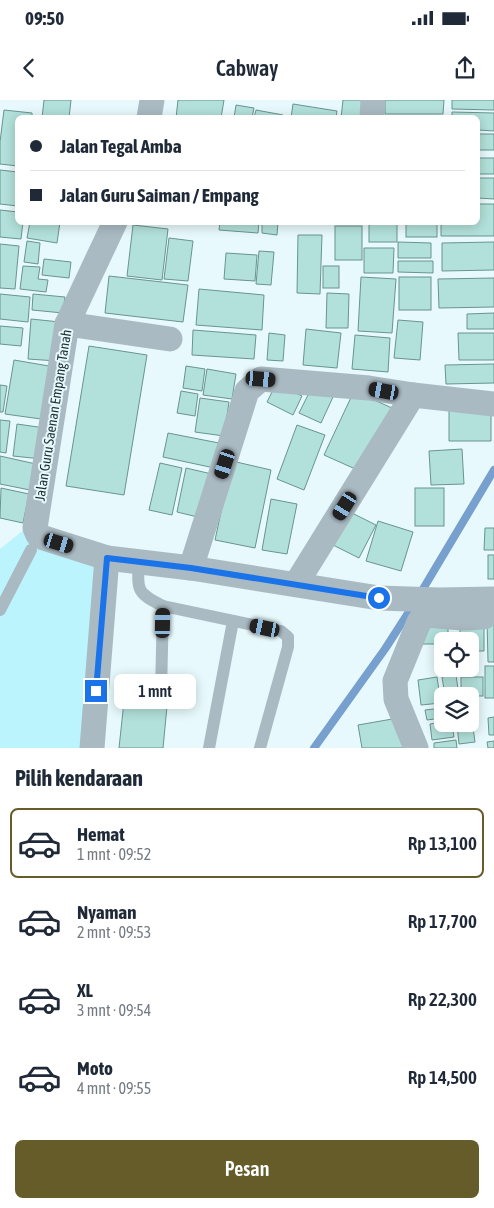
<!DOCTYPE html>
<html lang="id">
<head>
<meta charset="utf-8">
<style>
  :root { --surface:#fff; --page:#f6f6f7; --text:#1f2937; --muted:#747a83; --line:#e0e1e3; --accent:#665c29 }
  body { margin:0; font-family:"Asap Condensed",sans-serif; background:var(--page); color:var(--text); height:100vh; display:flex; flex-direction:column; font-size:19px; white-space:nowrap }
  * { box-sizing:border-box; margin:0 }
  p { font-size:16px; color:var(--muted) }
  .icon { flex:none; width:28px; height:28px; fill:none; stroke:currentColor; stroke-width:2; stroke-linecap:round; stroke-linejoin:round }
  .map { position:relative; height:648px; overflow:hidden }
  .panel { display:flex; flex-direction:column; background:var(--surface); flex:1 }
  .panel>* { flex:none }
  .guide { position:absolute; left:15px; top:15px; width:465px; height:110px; border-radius:8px; box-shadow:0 2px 12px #0003; display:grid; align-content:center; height:110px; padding:0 15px; background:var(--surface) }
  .buttons { position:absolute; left:434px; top:532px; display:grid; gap:10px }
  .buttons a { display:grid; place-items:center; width:45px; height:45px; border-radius:8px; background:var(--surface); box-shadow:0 2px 12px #0003; font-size:25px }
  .end { position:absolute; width:22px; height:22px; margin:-11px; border:6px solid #1a73e8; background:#fff; box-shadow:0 0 0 2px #fff }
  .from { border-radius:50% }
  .bubble { position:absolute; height:35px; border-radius:8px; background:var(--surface); box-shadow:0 2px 12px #0003; font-size:16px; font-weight:600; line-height:35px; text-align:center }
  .car { position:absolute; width:15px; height:30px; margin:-15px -8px; border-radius:6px; box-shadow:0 0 4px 1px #0007; background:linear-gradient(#222 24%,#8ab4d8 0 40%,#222 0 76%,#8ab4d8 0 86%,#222 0) }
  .guide b { display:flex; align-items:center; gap:18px; height:48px; font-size:19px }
  .guide b+b { border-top:1px solid var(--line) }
  .guide i { width:12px; height:12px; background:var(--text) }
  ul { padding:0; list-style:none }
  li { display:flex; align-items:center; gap:15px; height:70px; margin:0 10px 8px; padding:0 5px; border:2px solid transparent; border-radius:8px }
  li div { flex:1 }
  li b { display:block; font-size:19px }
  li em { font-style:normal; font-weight:600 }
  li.on { border-color:var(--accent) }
  li>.icon { width:45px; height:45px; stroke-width:1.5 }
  h2 { padding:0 15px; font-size:22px; line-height:60px }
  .button { display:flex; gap:10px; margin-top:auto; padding:10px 15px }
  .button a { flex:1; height:58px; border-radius:8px; background:var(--accent); color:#fff; font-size:20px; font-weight:600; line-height:58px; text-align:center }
  .status { display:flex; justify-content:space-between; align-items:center; height:35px; padding:0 25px; background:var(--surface); direction:ltr }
  .status svg { height:14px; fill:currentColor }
  header { display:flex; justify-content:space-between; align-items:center; height:65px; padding:0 15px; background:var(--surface); font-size:22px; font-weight:600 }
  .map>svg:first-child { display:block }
  .built { fill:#bcf4fe }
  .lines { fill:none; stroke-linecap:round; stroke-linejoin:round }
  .stream { stroke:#78a0ce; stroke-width:8 }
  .building { fill:#b2e0da; stroke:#69948f }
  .service { stroke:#aabac3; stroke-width:12 }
  .minor { stroke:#aabac3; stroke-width:25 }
  .route { stroke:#1a73e8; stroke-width:6 }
  .labels { text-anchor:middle; stroke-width:4; stroke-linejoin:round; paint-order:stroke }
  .street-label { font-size:14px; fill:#1d2f31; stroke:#e7f9fc }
</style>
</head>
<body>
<div class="status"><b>09:50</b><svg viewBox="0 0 49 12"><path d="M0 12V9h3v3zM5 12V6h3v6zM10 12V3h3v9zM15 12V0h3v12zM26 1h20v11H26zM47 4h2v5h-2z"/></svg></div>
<header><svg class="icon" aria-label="back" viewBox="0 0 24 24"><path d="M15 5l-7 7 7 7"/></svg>Cabway<svg class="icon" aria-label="share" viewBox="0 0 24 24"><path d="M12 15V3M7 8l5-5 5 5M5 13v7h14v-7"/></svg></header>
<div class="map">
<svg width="494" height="648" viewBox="0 0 494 648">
  <rect width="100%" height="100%" fill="#e7f9fc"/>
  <!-- built -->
  <path class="built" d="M26,428L101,463L88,648H0V449Z"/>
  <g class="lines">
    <!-- stream -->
    <g class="stream">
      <path d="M420,494L494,370"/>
      <path d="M314,648L385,549L414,504"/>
    </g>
  </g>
  <!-- building -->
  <g class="building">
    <path d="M44,0H71L69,18H42Z"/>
    <path d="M178,0H224L221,18H176Z"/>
    <path d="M343,0H369L367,18H341Z"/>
    <path d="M385,0H444L443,14H385Z"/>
    <path d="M452,0H494V10L452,9Z"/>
    <path d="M293,4L337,11L336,18H291Z"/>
    <path d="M236,5L254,8L252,18H234Z"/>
    <path d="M4,10L32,13V18H18V66L0,64V42Z"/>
    <path d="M256,10L283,15L282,18H254Z"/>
    <path d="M452,12L494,13V31L478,30V18H452Z"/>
    <rect x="478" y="34" width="16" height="16"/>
    <rect x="478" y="58" width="16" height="16"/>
    <path d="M0,70L18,72V106L0,104Z"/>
    <path d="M478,78H494V99L478,98Z"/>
    <path d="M478,104H494V136H441V122H478Z"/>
    <path d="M0,110L18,112V122H23L21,139L0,137Z"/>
    <path d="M30,122H60L57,143L27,138Z"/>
    <path d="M220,122H259L258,133L219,130Z"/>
    <path d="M262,122H278L277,135L262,133Z"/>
    <rect x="369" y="122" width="28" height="20"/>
    <rect x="406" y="122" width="31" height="15"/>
    <path d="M133,125L168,129L162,180L127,176Z"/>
    <rect x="335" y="126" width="27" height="34"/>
    <path d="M298,135H322L320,194L297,193Z"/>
    <path d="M169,138L193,141L188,181L164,179Z"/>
    <path d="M27,141L40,143L38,164L24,162Z"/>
    <path d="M398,142L431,143V158H398Z"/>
    <path d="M494,142V170L442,171V143Z"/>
    <path d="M0,144L19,146L15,189L0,188Z"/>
    <path d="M364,148H394L393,173H364Z"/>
    <path d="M259,151L274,152L271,185L256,184Z"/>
    <path d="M226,153L257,155L255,181L224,179Z"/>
    <path d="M44,159L71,162L69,178L42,175Z"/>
    <path d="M398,161H433V173L398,172Z"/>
    <path d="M23,166L40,167L38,179L48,180L46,192L20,189Z"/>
    <rect x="323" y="166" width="16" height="22"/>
    <path d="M109,176L188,185L183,222L105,213Z"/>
    <path d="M361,177L396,179L392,233L358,231Z"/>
    <rect x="399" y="177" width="32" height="33"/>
    <path d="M494,178V207L439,208L438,179Z"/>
    <path d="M199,189L264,195L262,230L196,225Z"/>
    <path d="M327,193L349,194L348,228H326Z"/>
    <path d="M0,194L30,197L28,222L0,219Z"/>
    <path d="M33,194L65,197L63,213L32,210Z"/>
    <path d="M494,213V229H467V214Z"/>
    <path d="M31,219L60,222L57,261L28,259Z"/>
    <path d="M398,220L423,222L420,260L394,258Z"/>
    <path d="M0,226L23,228L21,246L0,244Z"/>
    <path d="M306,229L341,233L337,268L303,265Z"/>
    <path d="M193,230L256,235L254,259L192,255Z"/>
    <path d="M269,233L285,235L283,261L267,260Z"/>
    <path d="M458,233H494V260H459Z"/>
    <path d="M355,235L390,238L388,272L352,269Z"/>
    <path d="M89,246L147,255L124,395L66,386Z"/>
    <path d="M14,260L49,266L41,319L5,314Z"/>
    <path d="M494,264V283L446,284L445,265Z"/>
    <path d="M186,266L205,269L202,291L183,288Z"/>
    <path d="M207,269L236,274L232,299L203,295Z"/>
    <path d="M276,284L302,296L293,315L267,302Z"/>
    <path d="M0,285L7,286L3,312H0Z"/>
    <path d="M312,287L333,297L321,323L299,313Z"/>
    <path d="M181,291L198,294L195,316L177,313Z"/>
    <path d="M354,291L392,308L362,372L324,355Z"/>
    <path d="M200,298L229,302L224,336L195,332Z"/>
    <path d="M449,307L491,308V341H449Z"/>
    <path d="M0,320L10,321L6,353L0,352Z"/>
    <path d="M17,324L45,328L42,359L13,356Z"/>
    <path d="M297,325L325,335L304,390L277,379Z"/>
    <path d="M168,333L224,344L219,369L163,357Z"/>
    <path d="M462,349L464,384L431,385L429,351Z"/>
    <path d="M0,356L36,364L30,390L0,384Z"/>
    <path d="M232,361L271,370L255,448L215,440Z"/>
    <path d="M160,363L182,368L172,415L149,410Z"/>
    <path d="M186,368L216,375L206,419L177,412Z"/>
    <path d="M1,388L29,394L23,423L0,418Z"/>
    <rect x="415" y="388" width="29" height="38"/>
    <path d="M271,399L297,404L287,454L262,450Z"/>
    <path d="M350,412L376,425L359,458L333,445Z"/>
    <path d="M378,421L413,432L401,471L366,461Z"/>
    <path d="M485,428H494V450H484Z"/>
    <rect x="488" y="455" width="6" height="24"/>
    <path d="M487,520H494V562H488Z"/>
    <path d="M423,522H448V541H442V544H423Z"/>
    <path d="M460,523H484V551H470V541H460Z"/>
    <path d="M470,557H477V571H461V569H470Z"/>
    <rect x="485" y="566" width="9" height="32"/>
    <path d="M456,575L459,596H445L442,577Z"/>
    <path d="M437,577L441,603L421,605L418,580Z"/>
    <rect x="461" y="577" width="22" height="19"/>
    <path d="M125,592L168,596L163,648H119Z"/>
    <path d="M470,606L475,642L459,644L457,624H470Z"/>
    <path d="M442,608V618L427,620L425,610Z"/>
    <path d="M494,617V635H489L488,618Z"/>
    <path d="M398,618L403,648H362L358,625Z"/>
    <path d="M442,622V624H452L454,637L432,640L430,624Z"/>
    <path d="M456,640L457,648H434V643Z"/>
    <path d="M494,641V648H488L487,642Z"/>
  </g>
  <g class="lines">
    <!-- service -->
    <g class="service">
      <path d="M139,462C137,491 137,493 163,506L161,592"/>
      <path d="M163,506L281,531L288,537V547L260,648"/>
      <path d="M0,510L31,450"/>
      <path d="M209,648L233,521"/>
    </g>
    <!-- minor -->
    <g class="minor">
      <path d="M149,18L152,0"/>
      <path d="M372,18L373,0"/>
      <path d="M115,122L67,224L35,428L38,435L44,438L107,458L191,468L379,498L439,500L494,499"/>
      <path d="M67,224L170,239"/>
      <path d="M191,468L247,291L261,279L369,288L413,295L494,304"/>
      <path d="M296,484L413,295"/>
      <path d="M92,648L107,458"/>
      <path d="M416,648L396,599L395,581L419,522L425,515L463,518L484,517L494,500"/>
    </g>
  </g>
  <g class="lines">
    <!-- route -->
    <path class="route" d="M96,591L107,458L191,468L379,498"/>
  </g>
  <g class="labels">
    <!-- street labels -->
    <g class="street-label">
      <text transform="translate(53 315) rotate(-81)" y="5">Jalan Guru Saenan Empang Tanah</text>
    </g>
  </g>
</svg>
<div class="buttons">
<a><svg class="icon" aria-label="locate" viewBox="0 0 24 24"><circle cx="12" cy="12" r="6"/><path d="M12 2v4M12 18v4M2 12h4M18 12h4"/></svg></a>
<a><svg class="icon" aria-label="layers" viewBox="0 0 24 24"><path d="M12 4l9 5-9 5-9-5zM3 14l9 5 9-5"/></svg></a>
</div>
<i class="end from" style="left:379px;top:498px"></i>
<i class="end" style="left:96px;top:591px"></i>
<div class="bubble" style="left:114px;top:574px;width:82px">1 mnt</div>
<i class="car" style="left:261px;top:279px;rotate:95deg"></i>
<i class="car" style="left:384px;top:291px;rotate:280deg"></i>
<i class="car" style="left:225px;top:364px;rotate:198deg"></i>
<i class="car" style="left:345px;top:406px;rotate:212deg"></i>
<i class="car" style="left:59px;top:443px;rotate:107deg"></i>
<i class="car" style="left:163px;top:523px;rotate:1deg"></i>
<i class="car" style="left:265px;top:528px;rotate:282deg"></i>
<div class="guide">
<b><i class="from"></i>Jalan Tegal Amba</b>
<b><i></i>Jalan Guru Saiman / Empang</b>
</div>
</div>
<section class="panel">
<h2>Pilih kendaraan</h2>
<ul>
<li class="on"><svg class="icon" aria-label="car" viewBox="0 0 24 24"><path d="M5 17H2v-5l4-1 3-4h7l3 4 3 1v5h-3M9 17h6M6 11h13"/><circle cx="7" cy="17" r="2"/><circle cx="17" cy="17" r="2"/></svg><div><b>Hemat</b><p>1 mnt · 09:52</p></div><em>Rp 13,100</em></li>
<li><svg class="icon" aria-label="car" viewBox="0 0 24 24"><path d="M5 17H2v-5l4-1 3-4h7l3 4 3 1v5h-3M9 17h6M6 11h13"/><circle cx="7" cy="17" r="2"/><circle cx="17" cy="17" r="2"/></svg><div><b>Nyaman</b><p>2 mnt · 09:53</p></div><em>Rp 17,700</em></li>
<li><svg class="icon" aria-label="car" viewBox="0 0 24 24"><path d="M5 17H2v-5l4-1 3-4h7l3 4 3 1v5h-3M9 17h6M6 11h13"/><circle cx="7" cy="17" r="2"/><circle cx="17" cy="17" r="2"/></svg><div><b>XL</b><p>3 mnt · 09:54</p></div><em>Rp 22,300</em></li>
<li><svg class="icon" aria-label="car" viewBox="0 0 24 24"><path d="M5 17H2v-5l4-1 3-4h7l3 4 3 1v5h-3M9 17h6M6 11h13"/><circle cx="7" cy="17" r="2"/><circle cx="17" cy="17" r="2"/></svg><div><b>Moto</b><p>4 mnt · 09:55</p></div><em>Rp 14,500</em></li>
</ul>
<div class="button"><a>Pesan</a></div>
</section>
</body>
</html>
